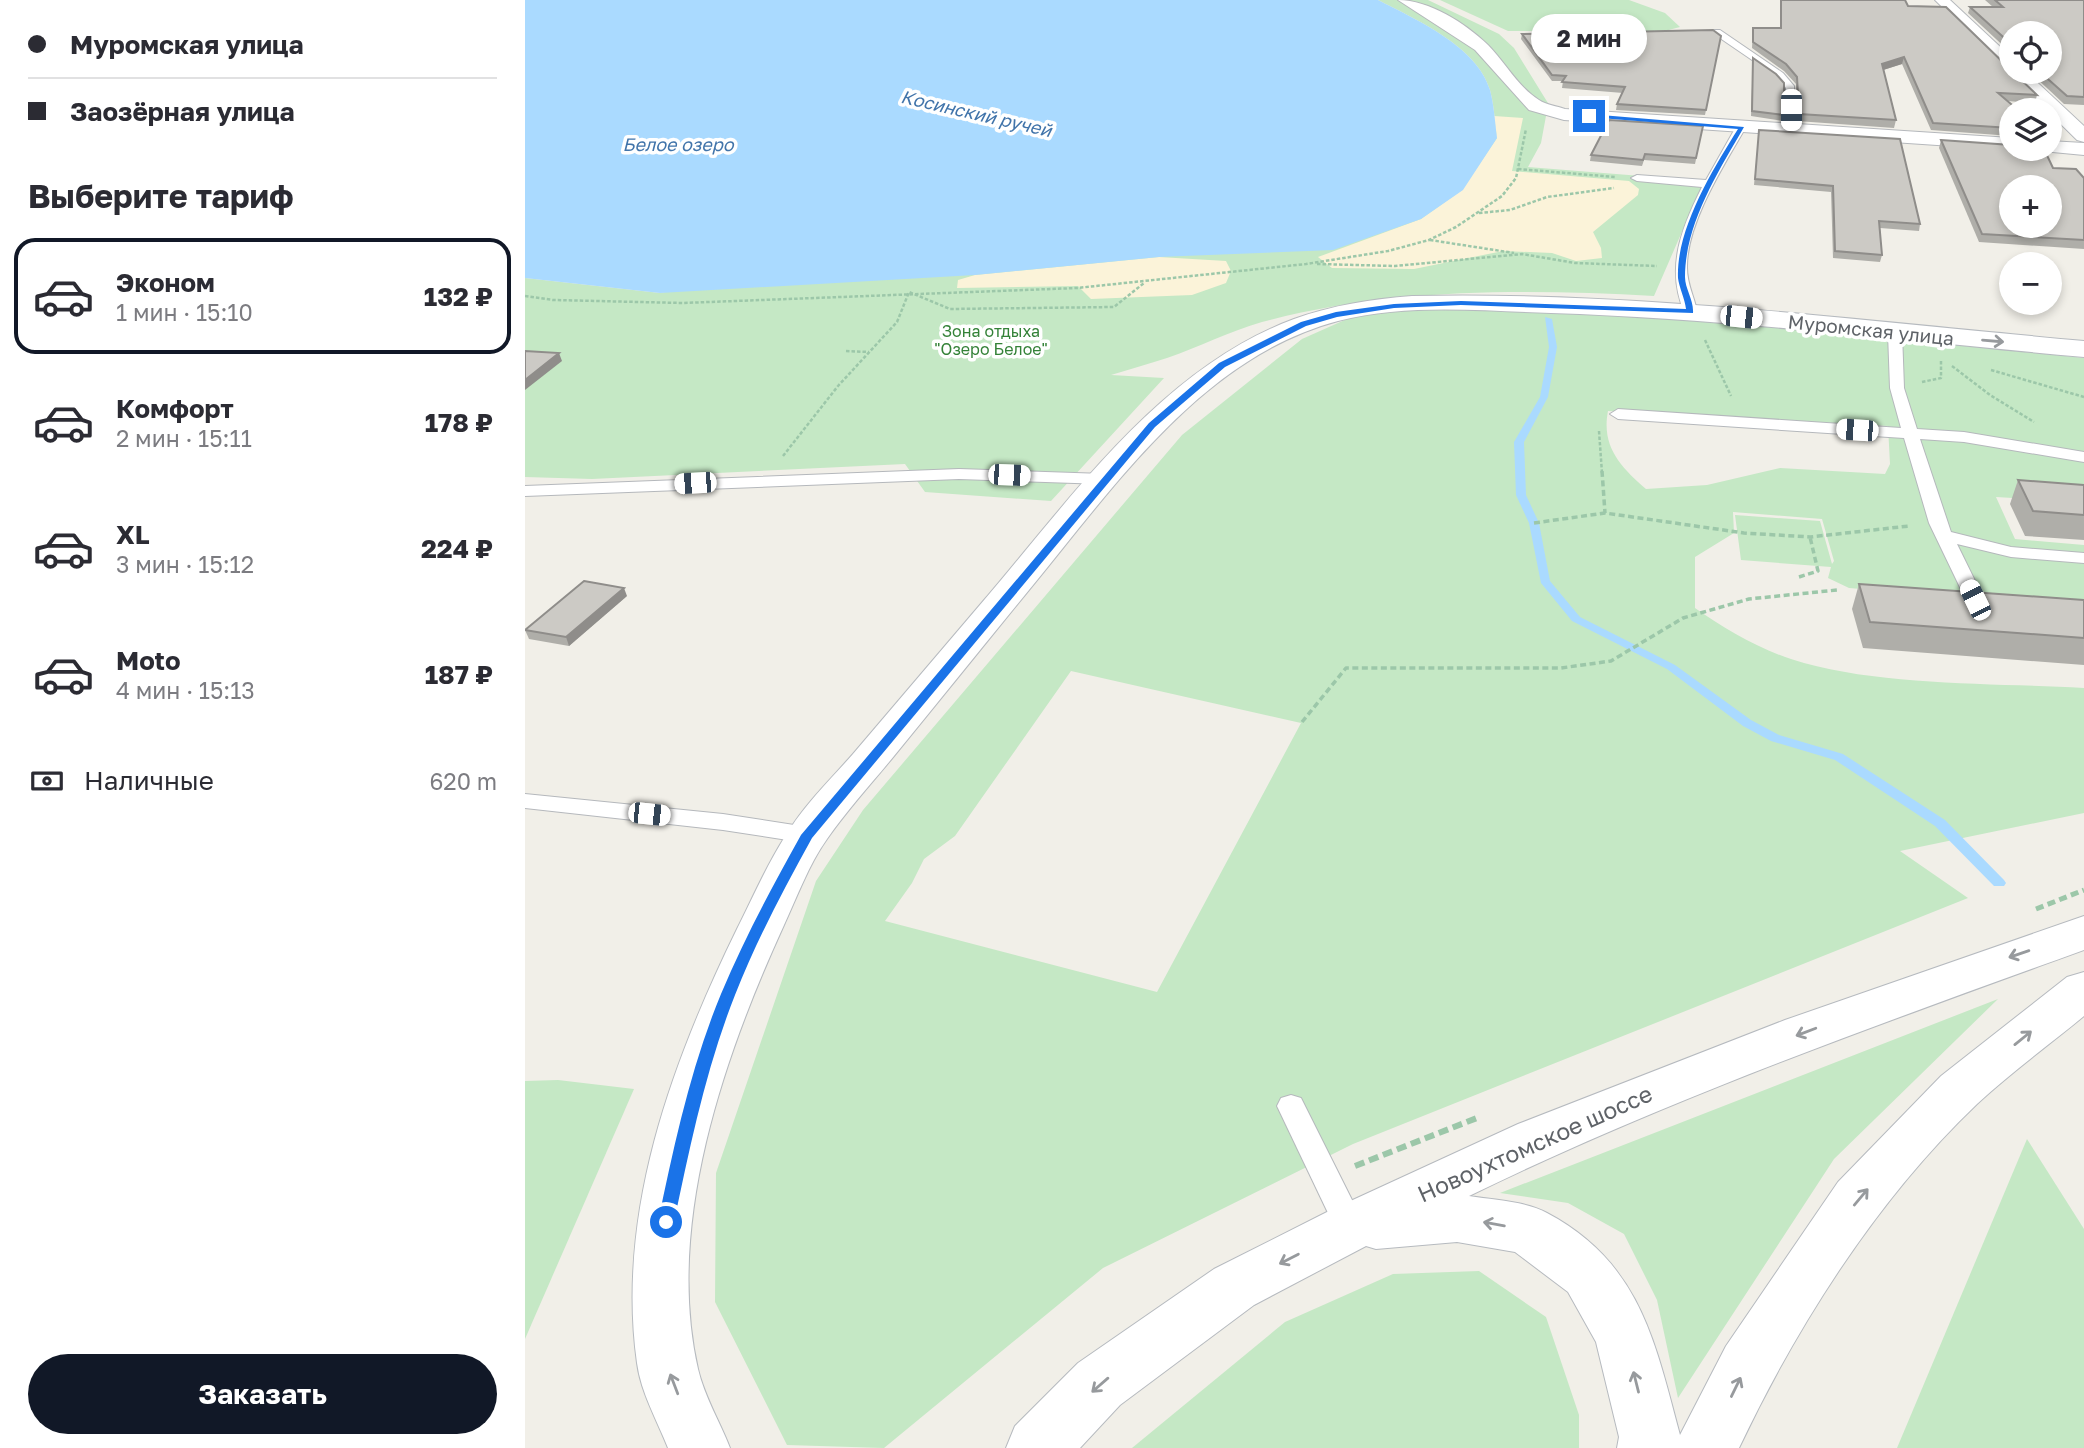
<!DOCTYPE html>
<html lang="ru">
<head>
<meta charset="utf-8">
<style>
  :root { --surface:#fff; --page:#f2f2f3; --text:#2b2b33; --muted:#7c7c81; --line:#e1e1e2; --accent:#111827 }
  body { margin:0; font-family:"Golos Text",sans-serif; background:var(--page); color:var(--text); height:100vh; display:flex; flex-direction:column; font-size:26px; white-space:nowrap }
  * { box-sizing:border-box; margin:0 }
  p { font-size:23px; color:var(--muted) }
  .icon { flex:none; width:38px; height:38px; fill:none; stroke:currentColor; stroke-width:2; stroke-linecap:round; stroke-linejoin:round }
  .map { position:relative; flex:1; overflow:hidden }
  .details { display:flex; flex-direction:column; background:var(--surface); width:525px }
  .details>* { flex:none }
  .top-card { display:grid; align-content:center; height:154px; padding:0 28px; background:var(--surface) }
  .buttons { position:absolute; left:1474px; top:21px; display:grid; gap:14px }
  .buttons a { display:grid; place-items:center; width:63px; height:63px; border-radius:50%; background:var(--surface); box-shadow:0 4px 10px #0003; font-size:35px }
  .end { position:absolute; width:32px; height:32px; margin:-16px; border:9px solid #1a73e8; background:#fff; box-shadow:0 0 0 4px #fff }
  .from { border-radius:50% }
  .bubble { position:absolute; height:49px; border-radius:24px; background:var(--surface); box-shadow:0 4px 10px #0003; font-size:23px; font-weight:700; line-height:49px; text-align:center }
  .car { position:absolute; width:21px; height:42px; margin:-21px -10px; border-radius:9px; box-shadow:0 0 5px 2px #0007; background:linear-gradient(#fff 24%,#345 0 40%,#fff 0 76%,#345 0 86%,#fff 0) }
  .top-card b { display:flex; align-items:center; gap:24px; height:66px; font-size:26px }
  .top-card b+b { border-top:2px solid var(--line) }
  .top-card i { width:18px; height:18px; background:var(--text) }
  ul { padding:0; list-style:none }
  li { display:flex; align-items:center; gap:21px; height:116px; margin:0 14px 10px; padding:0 14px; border:4px solid transparent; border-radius:21px }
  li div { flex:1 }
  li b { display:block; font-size:26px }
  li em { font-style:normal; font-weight:700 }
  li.active { border-color:var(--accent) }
  li>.icon { width:63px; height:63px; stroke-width:1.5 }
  h2 { padding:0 28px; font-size:32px; line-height:84px }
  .pay { display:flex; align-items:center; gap:18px; height:77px; padding:0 28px; font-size:26px }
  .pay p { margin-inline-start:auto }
  .cta { display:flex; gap:14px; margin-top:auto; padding:14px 28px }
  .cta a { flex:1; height:80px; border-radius:42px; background:var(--accent); color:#fff; font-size:28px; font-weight:700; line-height:80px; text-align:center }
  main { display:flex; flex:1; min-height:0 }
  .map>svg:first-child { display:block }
  .green { fill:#c5e8c5; fill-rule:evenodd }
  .sand { fill:#fbf3d9 }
  .water { fill:#aadaff }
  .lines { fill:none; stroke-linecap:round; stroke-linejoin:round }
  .stream { fill:#aadaff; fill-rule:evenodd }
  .lane-casing { stroke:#b5b8bc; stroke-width:2 }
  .street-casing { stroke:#b5b8bc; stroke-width:2 }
  .secondary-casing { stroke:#b6babf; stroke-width:2 }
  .path-far3 { stroke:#9cc7a9; stroke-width:2.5; stroke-dasharray:3.5 2; stroke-linecap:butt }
  .path-far2 { stroke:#9cc7a9; stroke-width:3.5; stroke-dasharray:6 3.5; stroke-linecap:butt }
  .path-far1 { stroke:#9cc7a9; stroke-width:5; stroke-dasharray:8 4.5; stroke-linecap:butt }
  .path { stroke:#9cc7a9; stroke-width:6; stroke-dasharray:10 5; stroke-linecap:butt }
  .lane { fill:#fff; fill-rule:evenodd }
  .street { fill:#fff; fill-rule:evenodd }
  .secondary { fill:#fff; fill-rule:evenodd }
  .wall { fill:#afaea9 }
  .shaded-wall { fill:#8f8d8a }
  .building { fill:#cccac5; stroke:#8f8d8a; stroke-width:2; fill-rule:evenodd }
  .oneway { stroke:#979a9d }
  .route { fill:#1a73e8 }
  .labels { text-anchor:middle; stroke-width:7; stroke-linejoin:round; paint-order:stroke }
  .far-park-label { font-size:16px; fill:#348238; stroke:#fff }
  .far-water-label { font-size:18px; font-style:italic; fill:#4174aa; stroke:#fff }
  .street-label { font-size:19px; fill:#5f6368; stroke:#fff }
  .near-street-label { font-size:23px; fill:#5f6368; stroke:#fff }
</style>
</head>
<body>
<main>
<section class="details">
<div class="top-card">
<b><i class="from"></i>Муромская улица</b>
<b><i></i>Заозёрная улица</b>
</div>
<h2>Выберите тариф</h2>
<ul>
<li class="active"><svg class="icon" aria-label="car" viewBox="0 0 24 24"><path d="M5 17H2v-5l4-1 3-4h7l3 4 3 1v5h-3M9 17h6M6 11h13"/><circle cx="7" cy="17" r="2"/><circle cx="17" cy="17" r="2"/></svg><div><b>Эконом</b><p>1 мин · 15:10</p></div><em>132 ₽</em></li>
<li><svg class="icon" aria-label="car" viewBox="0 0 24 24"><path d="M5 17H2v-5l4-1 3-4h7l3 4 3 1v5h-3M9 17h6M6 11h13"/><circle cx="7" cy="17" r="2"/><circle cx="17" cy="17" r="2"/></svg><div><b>Комфорт</b><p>2 мин · 15:11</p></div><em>178 ₽</em></li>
<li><svg class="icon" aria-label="car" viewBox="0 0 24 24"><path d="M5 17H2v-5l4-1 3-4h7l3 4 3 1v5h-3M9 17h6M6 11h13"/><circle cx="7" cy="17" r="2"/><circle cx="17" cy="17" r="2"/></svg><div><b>XL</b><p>3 мин · 15:12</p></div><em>224 ₽</em></li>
<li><svg class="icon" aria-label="car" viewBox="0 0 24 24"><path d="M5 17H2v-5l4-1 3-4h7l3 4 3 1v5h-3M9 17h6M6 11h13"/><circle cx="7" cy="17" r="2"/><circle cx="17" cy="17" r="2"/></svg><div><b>Moto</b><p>4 мин · 15:13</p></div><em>187 ₽</em></li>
</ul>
<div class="pay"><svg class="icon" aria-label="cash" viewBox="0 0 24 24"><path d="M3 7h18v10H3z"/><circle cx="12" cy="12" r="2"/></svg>Наличные<p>620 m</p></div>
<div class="cta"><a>Заказать</a></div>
</section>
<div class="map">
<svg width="1559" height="1448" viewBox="0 0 1559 1448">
  <rect width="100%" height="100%" fill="#f1efe8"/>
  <!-- green -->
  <g class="green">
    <path d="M853,0H903L974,34L989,48L1026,108L1021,116L1016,143L1003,167L1179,181L1129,296C998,289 864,288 737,322C705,331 674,347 642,358C624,364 605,369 586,375L639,378L526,501L400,492L380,464L67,479L0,477V278L135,293L972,138C970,122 969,105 965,90C952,46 890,19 853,0Z"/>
    <path d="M915,0H1104L1140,13L1155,27L1136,32L983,31Z"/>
    <path d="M907,308C1125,308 1343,337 1559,358V502L1471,497L1490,539L1559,545V607L1324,588L1303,578L1306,567L1216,560L1210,515L1295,521L1307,564L1309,561L1297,519L1208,512L1209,533L1170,557V608C1201,630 1241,653 1279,663C1362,686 1471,683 1559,688V813L1375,851L1443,898L828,1144L578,1268L359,1448L262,1445L190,1302L191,1173L291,881L338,810L657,435L777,339L831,315ZM1083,411L1363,426L1365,464L1360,474L1255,468L1182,485L1121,489C1096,467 1076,447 1083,411ZM546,671L776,723L632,992L360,921L387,883L399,859L430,836Z"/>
    <path d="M1473,999L1309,1159L1153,1398L1132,1300L1099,1234L1043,1203L975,1193Z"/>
    <path d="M33,1080L109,1089L0,1339V1081Z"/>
    <path d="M1502,1139L1559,1229V1448H1372Z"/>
    <path d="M954,1271L1021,1317L1054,1415V1448H607L760,1322L868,1274Z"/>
  </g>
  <!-- sand -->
  <g class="sand">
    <path d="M969,116L998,118L987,171L1104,181L1114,189L1113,195L1068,232L1076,248L1077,258L1051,261L1027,253L978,251L889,269L807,268L793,257L896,219L937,190L972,138Z"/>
    <path d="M634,257L701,261L706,271L701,283L667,295L566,299L553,286L432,288L433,280L450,275Z"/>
  </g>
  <!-- water -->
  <path class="water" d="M0,0H853C890,19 952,46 965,90C969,105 970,122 972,138L938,190L896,219L808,250L634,257L450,275L135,293L0,278Z"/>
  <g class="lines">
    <!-- stream -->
    <path class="stream" d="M1020,317L1027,319L1032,347L1023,397L999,442L1001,495L1014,523L1025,581L1055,617L1150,665L1226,720L1254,735L1318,754L1420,820L1479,880L1481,883L1479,886H1469L1410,826L1310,760L1246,741L1218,726L1142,669L1047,621L1016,583L1004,523L991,495L989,442L1015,397L1024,347Z"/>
    <!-- lane casing -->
    <g class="lane-casing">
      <g id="lane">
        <path d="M1189,30H1195L1258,73L1269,86L1270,133L1261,131V88L1252,77L1189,34Z"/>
        <path d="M1212,125L1221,127C1199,165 1161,224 1162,268C1162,284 1169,296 1172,311L1160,314C1140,269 1156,229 1177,187L1112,181L1106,178L1112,175L1181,180Z"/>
        <path d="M1370,329L1377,333L1379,388L1392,429L1439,432L1559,452V462L1439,442L1395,439L1426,532L1486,547L1559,553V563L1486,557L1432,544L1457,595L1477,598L1479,602L1470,608L1443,604L1404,523L1379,438L1093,419L1085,414L1093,409L1376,428L1365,388L1363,333Z"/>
        <path d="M434,469L579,474L587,479L579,484L434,479L0,496V486Z"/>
        <path d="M0,794L198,814L282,827L290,830L293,835L290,840L282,843L198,830L0,808Z"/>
        <path d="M766,1095L776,1098L836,1218L840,1227L836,1236L825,1240L814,1236L752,1106L756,1098Z"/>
      </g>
    </g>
    <!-- street casing -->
    <g class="street-casing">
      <g id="street">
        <path d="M873,0C904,0 940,23 963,45C980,62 993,87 1014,100C1021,105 1032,106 1040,109L1486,138V149H1490L1486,150L1039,120L1004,110L950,50Z"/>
        <path d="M1410,0H1425L1486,57V72H1501L1559,126V142L1552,140Z"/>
        <path d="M1524,141L1559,143V155L1517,151L1515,149H1524Z"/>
      </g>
    </g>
    <!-- secondary casing -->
    <g class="secondary-casing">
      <g id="secondary">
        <path d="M887,296C1112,291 1336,321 1559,341V357C1382,341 1205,319 1026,313C957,311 882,303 813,321C677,357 589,487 504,590C459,645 414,701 369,756C347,783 322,810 302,839C284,864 272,897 259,925C199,1056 140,1224 173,1369C179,1396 195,1422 205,1448H143C132,1420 116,1393 112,1363C91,1213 147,1062 212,929C229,895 244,860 265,829C282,802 307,778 328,754C372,702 416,651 460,599C548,496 637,368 769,319C808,305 847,299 887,296Z"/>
        <path d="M1559,916V950C1352,1025 1143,1099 944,1196C969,1200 1000,1201 1022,1213C1115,1262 1130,1342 1155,1435L1201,1346L1313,1182L1416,1076L1542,977L1559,972V1016C1524,1045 1485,1073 1452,1104C1353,1198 1272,1325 1214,1448H1092L1094,1437L1071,1342L1043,1292L990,1252L932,1242L851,1249L841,1246L729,1305L595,1405L555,1448H481L490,1426L553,1363L689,1269L806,1210L993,1124L1260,1020Z"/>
      </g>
    </g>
    <!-- path-far3 -->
    <g class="path-far3">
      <path d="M993,169L1090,177"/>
      <path d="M954,213L985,210L1022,197L1089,188"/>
      <path d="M905,240L989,253"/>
      <path d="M792,264L870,266L997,254L1050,263L1132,266"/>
      <path d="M0,296L28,300L158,303L552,288L781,264L863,251L904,240L931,227L977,196L991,178L1001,129"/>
      <path d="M1180,340L1206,396"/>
      <path d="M321,351L344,352"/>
      <path d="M1427,366L1465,395L1509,422"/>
      <path d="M1466,370L1559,397"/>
      <path d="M1397,382L1416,378V361"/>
      <path d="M1074,431L1077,473"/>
      <path d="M258,456L313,386L372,322L384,292L425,309L589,307L619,283"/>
    </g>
    <!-- path-far2 -->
    <g class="path-far2">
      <path d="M1077,471L1080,513"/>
      <path d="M1009,523L1080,513L1219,533L1285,537L1384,526"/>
      <path d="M1274,577L1293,571L1285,537"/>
      <path d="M777,722L821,668H1036L1086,661L1158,618L1224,599L1312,590"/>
    </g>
    <!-- path-far1 -->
    <path class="path-far1" d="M1511,909L1559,890"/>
    <!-- path -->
    <path class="path" d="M830,1166L952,1118"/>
    <!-- lane -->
    <use href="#lane" class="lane"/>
    <!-- street -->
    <use href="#street" class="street"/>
    <!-- secondary -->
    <use href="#secondary" class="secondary"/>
  </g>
  <!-- wall -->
  <g class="wall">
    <path d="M1255,0H1380L1383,6L1512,95L1510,103L1482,101L1486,110V136L1406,130L1377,64L1358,70L1371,120L1369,128L1272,121L1271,84L1259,71L1227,48L1228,28H1255Z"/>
    <path d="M1460,0H1559V105L1539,104L1505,72H1524L1486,33V53L1443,13L1445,7H1468Z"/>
    <path d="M997,34L1196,36L1180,115L1091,110L1092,104L1098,93L1037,88L1038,81H1027L996,39Z"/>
    <path d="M1228,58L1259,115L1258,121L1226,116Z"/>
    <path d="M1178,126L1170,164L1119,160L1117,166L1065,161L1066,155Z"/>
    <path d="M1234,130L1395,224L1394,231L1355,228L1357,255L1355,262L1308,258L1306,192L1229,185Z"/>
    <path d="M1416,140L1528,168L1559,178V249L1454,242L1414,148Z"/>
    <path d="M1493,480L1559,485V540L1500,536L1485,504Z"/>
    <path d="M1334,584L1559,600V665L1338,648L1327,609Z"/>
    <path d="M102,596L44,646L4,639L0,630Z"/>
  </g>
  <!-- shaded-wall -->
  <g class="shaded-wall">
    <path d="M1379,57L1377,64L1355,71L1357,64Z"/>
    <path d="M34,353L37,361L0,390V380Z"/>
    <path d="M99,588L102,596L44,646L41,637Z"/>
  </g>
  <!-- building -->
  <g class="building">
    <path d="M1256,0H1380L1383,6L1421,7L1486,70V72H1488L1512,95L1473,93L1493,110H1486V128L1408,123L1379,57L1357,64L1371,120L1274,114L1272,77L1261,64L1228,42V28H1256Z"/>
    <path d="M1470,0H1559V97L1542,96L1515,72H1524V33H1486V44L1445,7H1478Z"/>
    <path d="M1188,30L1196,36L1181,110L1092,104L1100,87L1037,82L1041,76L1027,75L997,34Z"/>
    <path d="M1228,58L1251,74L1259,83V115L1227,111Z"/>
    <path d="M1084,120L1178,126L1171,158L1120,154L1118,160L1066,155Z"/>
    <path d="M1234,130L1375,139L1395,224L1354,221L1357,255L1310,251L1308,186L1230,179Z"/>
    <path d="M1416,140L1486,145V149H1519L1528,168L1551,169L1559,178V240L1457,234ZM1486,187H1524V226H1486Z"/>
    <path d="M0,351L34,353L0,380Z"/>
    <path d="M1493,480L1559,485V515L1508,511Z"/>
    <path d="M59,581L99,588L41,637L0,630Z"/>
    <path d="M1334,584L1559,600V638L1345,622Z"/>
  </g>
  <!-- one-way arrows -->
  <defs><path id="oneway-shaft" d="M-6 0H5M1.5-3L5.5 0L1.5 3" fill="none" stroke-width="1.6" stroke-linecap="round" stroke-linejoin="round" transform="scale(1.75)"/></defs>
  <g class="oneway">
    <use href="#oneway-shaft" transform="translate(1468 341) rotate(5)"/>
    <use href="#oneway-shaft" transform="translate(1494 954) rotate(161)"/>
    <use href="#oneway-shaft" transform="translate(1281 1032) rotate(159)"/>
    <use href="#oneway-shaft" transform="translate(1498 1038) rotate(-39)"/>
    <use href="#oneway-shaft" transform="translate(1336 1197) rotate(-50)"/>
    <use href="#oneway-shaft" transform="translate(969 1224) rotate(-170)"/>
    <use href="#oneway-shaft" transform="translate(764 1259) rotate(153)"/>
    <use href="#oneway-shaft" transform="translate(1111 1382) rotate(-104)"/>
    <use href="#oneway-shaft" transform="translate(149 1384) rotate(-111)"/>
    <use href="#oneway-shaft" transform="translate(575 1385) rotate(139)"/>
    <use href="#oneway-shaft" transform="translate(1211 1387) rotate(-64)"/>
  </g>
  <!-- route -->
  <path class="route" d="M1064,114L1219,127C1193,172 1160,224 1160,277C1160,289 1169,300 1168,313L936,305L869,308L812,317L781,326L700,367L630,427L287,838C259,889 231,941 210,995C181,1068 165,1146 149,1222L147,1227H135L133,1222C149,1145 166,1066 196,994C219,939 247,887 276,835L624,423L694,363L776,322L811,312L869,304L936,301L1161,309C1160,299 1154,287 1153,278C1151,229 1188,169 1213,129L1062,117Z"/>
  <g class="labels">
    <!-- far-park labels -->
    <g class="far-park-label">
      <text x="466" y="337">Зона отдыха<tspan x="466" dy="18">"Озеро Белое"</tspan></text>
    </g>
    <!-- far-water labels -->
    <g class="far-water-label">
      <text transform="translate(451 114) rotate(13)" y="6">Косинский ручей</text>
      <text x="153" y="151">Белое озеро</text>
    </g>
    <!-- street labels -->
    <g class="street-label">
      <text transform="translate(1346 330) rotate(6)" y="7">Муромская улица</text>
    </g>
    <!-- near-street labels -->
    <g class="near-street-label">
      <text transform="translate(1010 1144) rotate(-24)" y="8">Новоухтомское шоссе</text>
    </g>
  </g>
</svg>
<div class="buttons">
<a><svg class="icon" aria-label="locate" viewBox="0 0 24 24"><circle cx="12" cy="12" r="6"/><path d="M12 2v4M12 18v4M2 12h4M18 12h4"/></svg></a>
<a><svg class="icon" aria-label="layers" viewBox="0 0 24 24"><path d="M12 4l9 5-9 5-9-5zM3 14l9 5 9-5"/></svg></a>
<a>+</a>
<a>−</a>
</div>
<i class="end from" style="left:141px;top:1222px"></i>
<i class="end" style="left:1064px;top:116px"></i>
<div class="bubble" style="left:1006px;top:14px;width:116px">2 мин</div>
<i class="car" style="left:1266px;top:110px;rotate:180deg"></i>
<i class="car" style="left:1216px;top:317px;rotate:96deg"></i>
<i class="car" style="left:1332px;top:430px;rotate:274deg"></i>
<i class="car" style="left:484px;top:475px;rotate:92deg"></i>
<i class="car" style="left:170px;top:483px;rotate:267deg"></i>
<i class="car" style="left:1450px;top:600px;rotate:334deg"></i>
<i class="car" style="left:124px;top:814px;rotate:96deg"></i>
</div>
</main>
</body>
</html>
